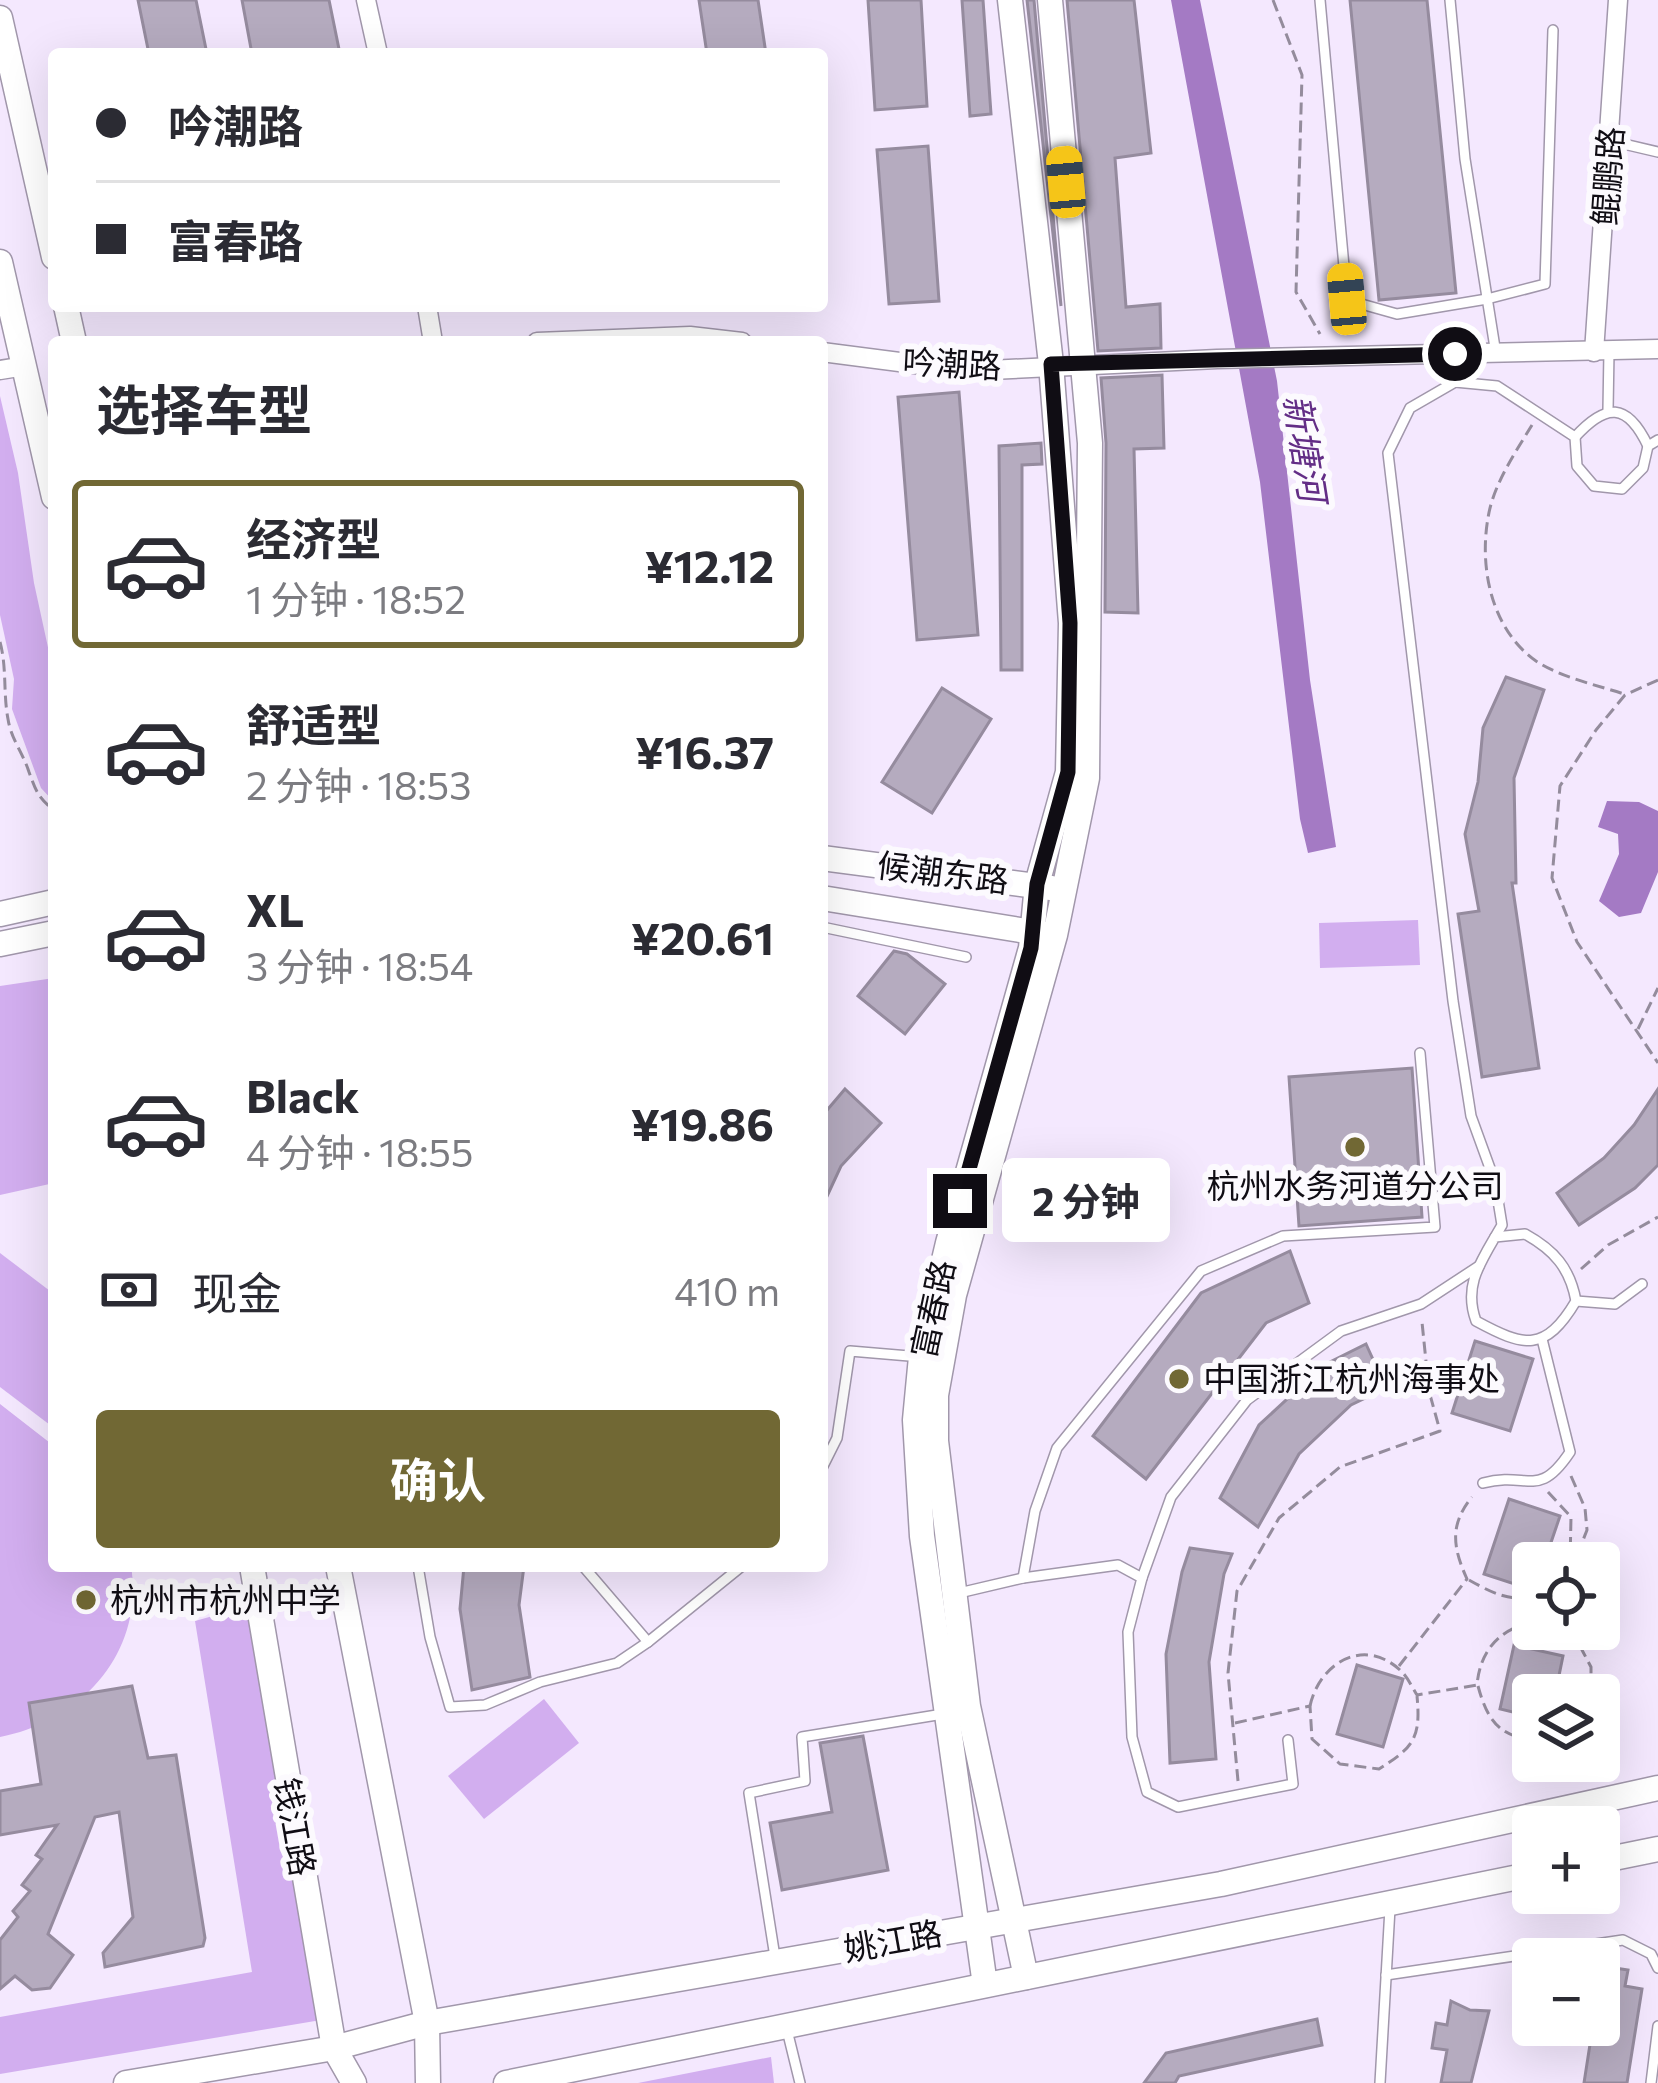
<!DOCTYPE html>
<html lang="zh">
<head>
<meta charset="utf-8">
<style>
  :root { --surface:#fff; --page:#f2f2f3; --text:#2b2b33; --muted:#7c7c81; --line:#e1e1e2; --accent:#716834 }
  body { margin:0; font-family:Commissioner,"Noto Sans SC",sans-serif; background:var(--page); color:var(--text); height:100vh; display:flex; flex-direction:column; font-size:45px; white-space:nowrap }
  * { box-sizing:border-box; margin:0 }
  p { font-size:39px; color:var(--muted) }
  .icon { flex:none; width:66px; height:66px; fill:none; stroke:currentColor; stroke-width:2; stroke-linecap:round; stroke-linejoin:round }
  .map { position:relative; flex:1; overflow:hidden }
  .side { position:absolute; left:48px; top:336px; width:780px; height:1236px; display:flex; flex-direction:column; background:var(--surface); border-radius:12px; box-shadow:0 12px 48px #0002 }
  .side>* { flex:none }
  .hud { position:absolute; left:48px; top:48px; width:780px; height:264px; border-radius:12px; box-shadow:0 12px 48px #0002; display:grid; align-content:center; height:264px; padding:0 48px; background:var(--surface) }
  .fabs { position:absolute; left:1512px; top:1542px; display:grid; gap:24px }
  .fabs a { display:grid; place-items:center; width:108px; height:108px; border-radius:12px; background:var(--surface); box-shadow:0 12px 48px #0002; font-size:60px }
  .end { position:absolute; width:54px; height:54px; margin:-27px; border:15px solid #100d14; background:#fff; box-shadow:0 0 0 6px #fff }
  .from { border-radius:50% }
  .bubble { position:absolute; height:84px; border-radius:12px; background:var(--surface); box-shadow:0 12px 48px #0002; font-size:39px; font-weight:700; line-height:84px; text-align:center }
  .car { position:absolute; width:36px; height:72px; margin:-36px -18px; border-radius:15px; box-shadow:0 0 9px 3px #0007; background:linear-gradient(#f5c518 24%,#345 0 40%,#f5c518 0 76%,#345 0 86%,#f5c518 0) }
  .hud b { display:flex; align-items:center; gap:42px; height:114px; font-size:45px }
  .hud b+b { border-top:3px solid var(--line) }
  .hud i { width:30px; height:30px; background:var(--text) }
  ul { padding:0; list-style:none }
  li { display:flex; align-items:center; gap:36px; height:168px; margin:0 24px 18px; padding:0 24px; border:6px solid transparent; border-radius:12px }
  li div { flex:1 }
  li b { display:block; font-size:45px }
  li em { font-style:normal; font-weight:700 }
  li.selected { border-color:var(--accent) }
  li>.icon { width:108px; height:108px; stroke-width:1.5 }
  h2 { padding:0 48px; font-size:54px; line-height:144px }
  .pay { display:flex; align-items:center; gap:30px; height:132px; padding:0 48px; font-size:45px }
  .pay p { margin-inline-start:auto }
  .primary-button { display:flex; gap:24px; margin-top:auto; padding:24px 48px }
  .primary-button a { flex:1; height:138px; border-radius:12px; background:var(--accent); color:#fff; font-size:48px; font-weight:700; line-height:138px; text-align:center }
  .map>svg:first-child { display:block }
  .green { fill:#d2aeef }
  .water { fill:#a47ac4 }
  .building { fill:#b5abbf; stroke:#958b9e; stroke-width:3 }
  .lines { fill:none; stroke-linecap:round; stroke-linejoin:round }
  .lane-casing { stroke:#a197ab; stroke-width:12 }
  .street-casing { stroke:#a197ab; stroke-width:21 }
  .secondary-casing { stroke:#a197ab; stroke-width:27 }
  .path { stroke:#948c9c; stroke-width:3; stroke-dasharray:12 6; stroke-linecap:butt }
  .lane { stroke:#fff; stroke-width:9 }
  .street { stroke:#fff; stroke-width:18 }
  .secondary { stroke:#fff; stroke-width:24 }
  .route { stroke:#100d14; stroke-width:15 }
  .poi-dot { fill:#716834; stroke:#fcfafe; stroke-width:4.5 }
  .labels { text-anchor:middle; stroke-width:12; stroke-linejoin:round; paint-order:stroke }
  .street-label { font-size:33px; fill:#100d14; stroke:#fcfafe }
  .poi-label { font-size:33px; fill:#100d14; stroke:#fcfafe; text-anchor:start }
  .water-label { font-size:36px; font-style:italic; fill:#632d86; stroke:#fcfafe }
</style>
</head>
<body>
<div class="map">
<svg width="1658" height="2083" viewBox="0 0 1658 2083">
  <rect width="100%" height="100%" fill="#f4e8fe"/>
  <!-- green -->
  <g class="green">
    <path d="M0,396L18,473L34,583L54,675V802L41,788L12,709L14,679L0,615Z"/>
    <path d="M1418,920L1420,965L1320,968L1319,923Z"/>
    <path d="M54,978V1183L0,1195V986Z"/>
    <path d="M0,1253L54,1294V1428L0,1387Z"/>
    <path d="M0,1404L54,1446V1566H131C145,1652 81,1722 0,1737Z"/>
    <path d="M252,1605L327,2019L0,2074V2017L252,1972L195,1621Z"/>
    <path d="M544,1699L579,1743L484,1819L448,1776Z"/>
    <path d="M771,2057L774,2083H638Z"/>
  </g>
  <!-- water -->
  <g class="water">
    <path d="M1171,0H1200L1277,381L1310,680L1336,847L1308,853L1300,819L1260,482Z"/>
    <path d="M1607,801L1639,802L1658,811V872L1641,913L1619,917L1599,901L1619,854L1618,834L1598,827Z"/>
  </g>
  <!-- building -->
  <g class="building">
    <path d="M138,0H196L207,54H149Z"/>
    <path d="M242,0H329L340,54H252Z"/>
    <path d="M699,0H758L766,54H707Z"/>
    <path d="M868,0H921L927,106L875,110Z"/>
    <path d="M962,0H983L991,114L970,116Z"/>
    <path d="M1027,0H1034L1061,306Z"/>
    <path d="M1067,0H1134L1151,153L1115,158L1126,307L1160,304L1161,348L1098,351Z"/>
    <path d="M1350,0H1427L1456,293L1379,300Z"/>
    <path d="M928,146L939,301L889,304L877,150Z"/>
    <path d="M1162,375L1164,448L1134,449L1138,613L1105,612L1106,443L1101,378Z"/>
    <path d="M959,392L978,635L917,640L898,397Z"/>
    <path d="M1041,443L1042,464L1022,465V670H1001L999,446Z"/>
    <path d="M1506,677L1544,690L1514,778L1516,883H1512L1539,1068L1482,1077L1458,914L1479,911L1465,834L1478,782L1483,728Z"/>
    <path d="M942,688L991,719L932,813L882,782Z"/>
    <path d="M894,951L907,954L945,984L905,1034L858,996Z"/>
    <path d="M1412,1068L1422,1217L1299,1226L1289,1077Z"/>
    <path d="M845,1089L881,1123L841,1166L822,1207V1116Z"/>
    <path d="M1658,1089V1165L1635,1188L1579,1225L1557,1193L1604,1158L1634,1125Z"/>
    <path d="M1290,1251L1309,1303L1266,1323L1146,1479L1093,1436L1201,1293Z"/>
    <path d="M1475,1341L1533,1359L1510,1431L1452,1413Z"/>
    <path d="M1366,1344L1386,1388L1351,1405L1299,1454L1258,1527L1220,1498L1259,1425L1324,1365Z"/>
    <path d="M1509,1499L1560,1516L1544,1563H1533V1590L1484,1574Z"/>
    <path d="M1190,1548L1232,1554L1224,1574L1209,1662L1216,1759L1170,1763L1166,1654L1182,1572Z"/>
    <path d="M464,1566H524L519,1605L530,1677L472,1690L460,1609Z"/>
    <path d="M1514,1645L1563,1656L1555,1695H1533V1717L1500,1709Z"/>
    <path d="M1357,1665L1403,1679L1383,1747L1337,1734Z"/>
    <path d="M132,1686L148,1758L176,1755L205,1938L203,1946L105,1967L103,1953L133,1917L119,1812L95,1817L48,1934L73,1955L50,1988L32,1990L15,1976L0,1989V1940L18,1917L13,1911L30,1891L22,1885L42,1859L36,1855L57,1825L0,1835V1791L41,1784L29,1703Z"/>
    <path d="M863,1736L888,1870L782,1890L770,1823L832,1812L820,1743Z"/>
    <path d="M1602,1966L1628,1970L1625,1986L1642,1989L1627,2083H1584L1593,2025H1599Z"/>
    <path d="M1451,2001L1470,2010L1489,2011L1471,2083H1441L1447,2050L1432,2048L1436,2023L1447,2025Z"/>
    <path d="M1317,2019L1322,2045L1179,2076L1175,2083H1144L1166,2053Z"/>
  </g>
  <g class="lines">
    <!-- lane casing -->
    <g class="lane-casing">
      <g id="lane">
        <path d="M1320,0L1347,300L1397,314L1487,299L1545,284L1553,30"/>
        <path d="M1450,0L1465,159L1496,354"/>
        <path d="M1611,141L1658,152"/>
        <path d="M1608,410L1609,351"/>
        <path d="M1575,437C1606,403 1627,402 1648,446"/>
        <path d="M822,927L966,957"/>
        <path d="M1525,1234C1554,1250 1570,1268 1576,1301C1545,1353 1524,1347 1476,1321C1464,1288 1478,1266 1495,1237Z"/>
        <path d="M1495,1237L1502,1225L1495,1182L1471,1116L1453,1001L1388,453L1410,408L1455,382L1497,386L1575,437L1577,466L1594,486L1622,489L1643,468L1648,446L1658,440"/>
        <path d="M1576,1301L1615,1304L1642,1284"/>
        <path d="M822,1468L837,1438L850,1351L921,1357"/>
        <path d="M1483,1483C1529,1471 1538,1500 1570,1452L1542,1339"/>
        <path d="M418,1566L430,1637L450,1707L485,1705L540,1682L617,1663L648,1642L583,1566"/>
        <path d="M1023,1578L1035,1511L1057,1448L1201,1271L1283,1236L1435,1227L1420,1053"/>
        <path d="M1142,1578L1171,1497L1247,1400L1341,1331L1421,1304L1479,1266"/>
        <path d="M959,1593L1023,1578L1118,1565L1142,1578L1128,1632L1132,1737L1147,1792L1178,1807L1293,1784L1288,1740"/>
        <path d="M648,1642L742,1566"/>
        <path d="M775,1957L749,1793L805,1781L802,1737L943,1714"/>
        <path d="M1386,1975L1623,1940L1651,1954L1658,1968"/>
        <path d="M787,2030L800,2083"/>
        <path d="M1380,2083L1390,1908"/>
        <path d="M1651,2083L1658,2026"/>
      </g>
    </g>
    <!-- street casing -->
    <g class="street-casing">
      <g id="street">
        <path d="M366,0L378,54"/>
        <path d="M427,306L433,342"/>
        <path d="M537,342L690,336L742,342"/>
        <path d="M822,352L969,371L1217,359L1658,349"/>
        <path d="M1594,352L1618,0"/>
        <path d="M0,370L25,366"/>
      </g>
    </g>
    <!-- secondary casing -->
    <g class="secondary-casing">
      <g id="secondary">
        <path d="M0,18L54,257"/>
        <path d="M0,262L54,497"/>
        <path d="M66,306L74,342"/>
        <path d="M822,858L1051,888"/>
        <path d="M822,898L1045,934"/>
        <path d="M0,914L54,902"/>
        <path d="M0,944L54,933"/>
        <path d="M252,1566L334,2048L354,2083"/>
        <path d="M338,1566L427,2023L428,2083"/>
        <path d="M1599,1861L1658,1849"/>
        <path d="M1026,1977L968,1706L936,1441V1395L954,1295L1055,935L1087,778L1090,443L1050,0"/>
        <path d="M985,1985L922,1536L915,1420L921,1357L948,1243L1031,948L1037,884L1068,772L1071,623L1051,364L1010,0"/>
        <path d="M126,2083L334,2048L427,2023L1221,1884L1658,1788"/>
        <path d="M506,2083L1533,1874"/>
      </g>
    </g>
    <!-- path -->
    <g class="path">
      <path d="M1273,0L1302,75L1296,292L1320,334"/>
      <path d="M1532,425C1515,453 1493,485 1488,518C1479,569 1492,630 1536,661C1560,677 1596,685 1624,694"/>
      <path d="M0,642C7,668 3,693 8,719C11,739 23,753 29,772C36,791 38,798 54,810"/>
      <path d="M1658,680L1625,695L1596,730L1560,786L1552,878L1577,942L1658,1063"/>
      <path d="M1638,1029L1658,988"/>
      <path d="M1581,1269L1608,1245L1658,1217"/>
      <path d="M1571,1476L1585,1508L1587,1530L1574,1563"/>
      <path d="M1548,1492L1571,1517L1570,1563"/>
      <path d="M1469,1580C1487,1590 1513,1605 1533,1594"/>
      <path d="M1516,1597L1522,1623"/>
      <path d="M1551,1629L1579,1648"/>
      <path d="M1590,1629L1582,1650L1591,1667V1695"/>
      <path d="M1399,1666L1467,1579C1453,1548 1449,1525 1472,1497"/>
      <path d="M1478,1686C1487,1719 1498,1736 1533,1740"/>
      <path d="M1310,1706C1319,1664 1363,1636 1400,1670C1407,1676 1412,1687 1417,1695L1477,1685C1480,1651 1499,1629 1533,1622"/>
      <path d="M1235,1723L1310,1706L1312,1739L1340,1764L1379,1769C1414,1747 1421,1738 1417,1696"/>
      <path d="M1238,1781L1228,1673L1237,1591L1279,1518L1340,1467L1440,1431L1429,1391L1422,1322"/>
    </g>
    <!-- lane -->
    <use href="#lane" class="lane"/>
    <!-- street -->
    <use href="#street" class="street"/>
    <!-- secondary -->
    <use href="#secondary" class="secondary"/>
  </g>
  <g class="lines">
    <!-- route -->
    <path class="route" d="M960,1201L1031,948L1037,884L1068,772L1070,623L1051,364L1455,354"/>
  </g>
  <!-- markers -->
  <g class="poi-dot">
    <circle cx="1355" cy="1147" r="12"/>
    <circle cx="1179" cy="1379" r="12"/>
    <circle cx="86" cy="1600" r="12"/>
  </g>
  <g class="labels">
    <!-- street labels -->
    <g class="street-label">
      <text transform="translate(1608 176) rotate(-86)" y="12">鲲鹏路</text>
      <text transform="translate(952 364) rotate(3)" y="12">吟潮路</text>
      <text transform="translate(943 873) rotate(7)" y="12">候潮东路</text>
      <text transform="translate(933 1309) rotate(-78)" y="12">富春路</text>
      <text transform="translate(295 1827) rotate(80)" y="12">钱江路</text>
      <text transform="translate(893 1941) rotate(-10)" y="12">姚江路</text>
    </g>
    <!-- poi labels -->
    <g class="poi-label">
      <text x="1355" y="1198" text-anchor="middle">杭州水务河道分公司</text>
      <text x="1203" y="1391">中国浙江杭州海事处</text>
      <text x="110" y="1612">杭州市杭州中学</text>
    </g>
    <!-- water labels -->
    <g class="water-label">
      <text transform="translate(1305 448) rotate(81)" y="13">新塘河</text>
    </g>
  </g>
</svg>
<div class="fabs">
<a><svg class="icon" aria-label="locate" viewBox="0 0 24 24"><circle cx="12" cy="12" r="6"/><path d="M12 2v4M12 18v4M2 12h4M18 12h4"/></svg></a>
<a><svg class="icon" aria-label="layers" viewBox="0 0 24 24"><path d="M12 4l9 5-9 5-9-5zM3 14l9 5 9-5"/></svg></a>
<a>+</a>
<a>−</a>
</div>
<i class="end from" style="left:1455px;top:354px"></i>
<i class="end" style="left:960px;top:1201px"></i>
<div class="bubble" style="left:1002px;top:1158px;width:168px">2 分钟</div>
<i class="car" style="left:1066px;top:182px;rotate:355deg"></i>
<i class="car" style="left:1347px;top:299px;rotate:355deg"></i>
<div class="hud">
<b><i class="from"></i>吟潮路</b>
<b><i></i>富春路</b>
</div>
<section class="side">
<h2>选择车型</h2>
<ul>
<li class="selected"><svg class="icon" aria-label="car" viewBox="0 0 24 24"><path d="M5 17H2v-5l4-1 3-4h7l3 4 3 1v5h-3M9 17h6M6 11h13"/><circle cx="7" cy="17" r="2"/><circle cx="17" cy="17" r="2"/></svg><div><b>经济型</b><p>1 分钟 · 18:52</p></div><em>¥12.12</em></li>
<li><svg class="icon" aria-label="car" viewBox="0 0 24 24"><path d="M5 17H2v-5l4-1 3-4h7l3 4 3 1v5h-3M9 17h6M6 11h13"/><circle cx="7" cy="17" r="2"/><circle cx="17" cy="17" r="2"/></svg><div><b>舒适型</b><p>2 分钟 · 18:53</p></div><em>¥16.37</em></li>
<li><svg class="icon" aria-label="car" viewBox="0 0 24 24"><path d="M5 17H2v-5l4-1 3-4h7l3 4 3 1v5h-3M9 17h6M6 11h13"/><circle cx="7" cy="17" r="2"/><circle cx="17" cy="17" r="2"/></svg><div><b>XL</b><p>3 分钟 · 18:54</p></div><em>¥20.61</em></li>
<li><svg class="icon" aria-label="car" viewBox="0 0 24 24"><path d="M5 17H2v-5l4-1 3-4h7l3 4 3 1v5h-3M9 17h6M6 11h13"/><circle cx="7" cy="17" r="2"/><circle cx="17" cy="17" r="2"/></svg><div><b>Black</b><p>4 分钟 · 18:55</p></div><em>¥19.86</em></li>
</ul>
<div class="pay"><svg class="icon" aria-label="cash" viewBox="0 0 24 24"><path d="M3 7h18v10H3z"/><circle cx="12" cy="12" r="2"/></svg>现金<p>410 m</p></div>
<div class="primary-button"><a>确认</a></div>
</section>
</div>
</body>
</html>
